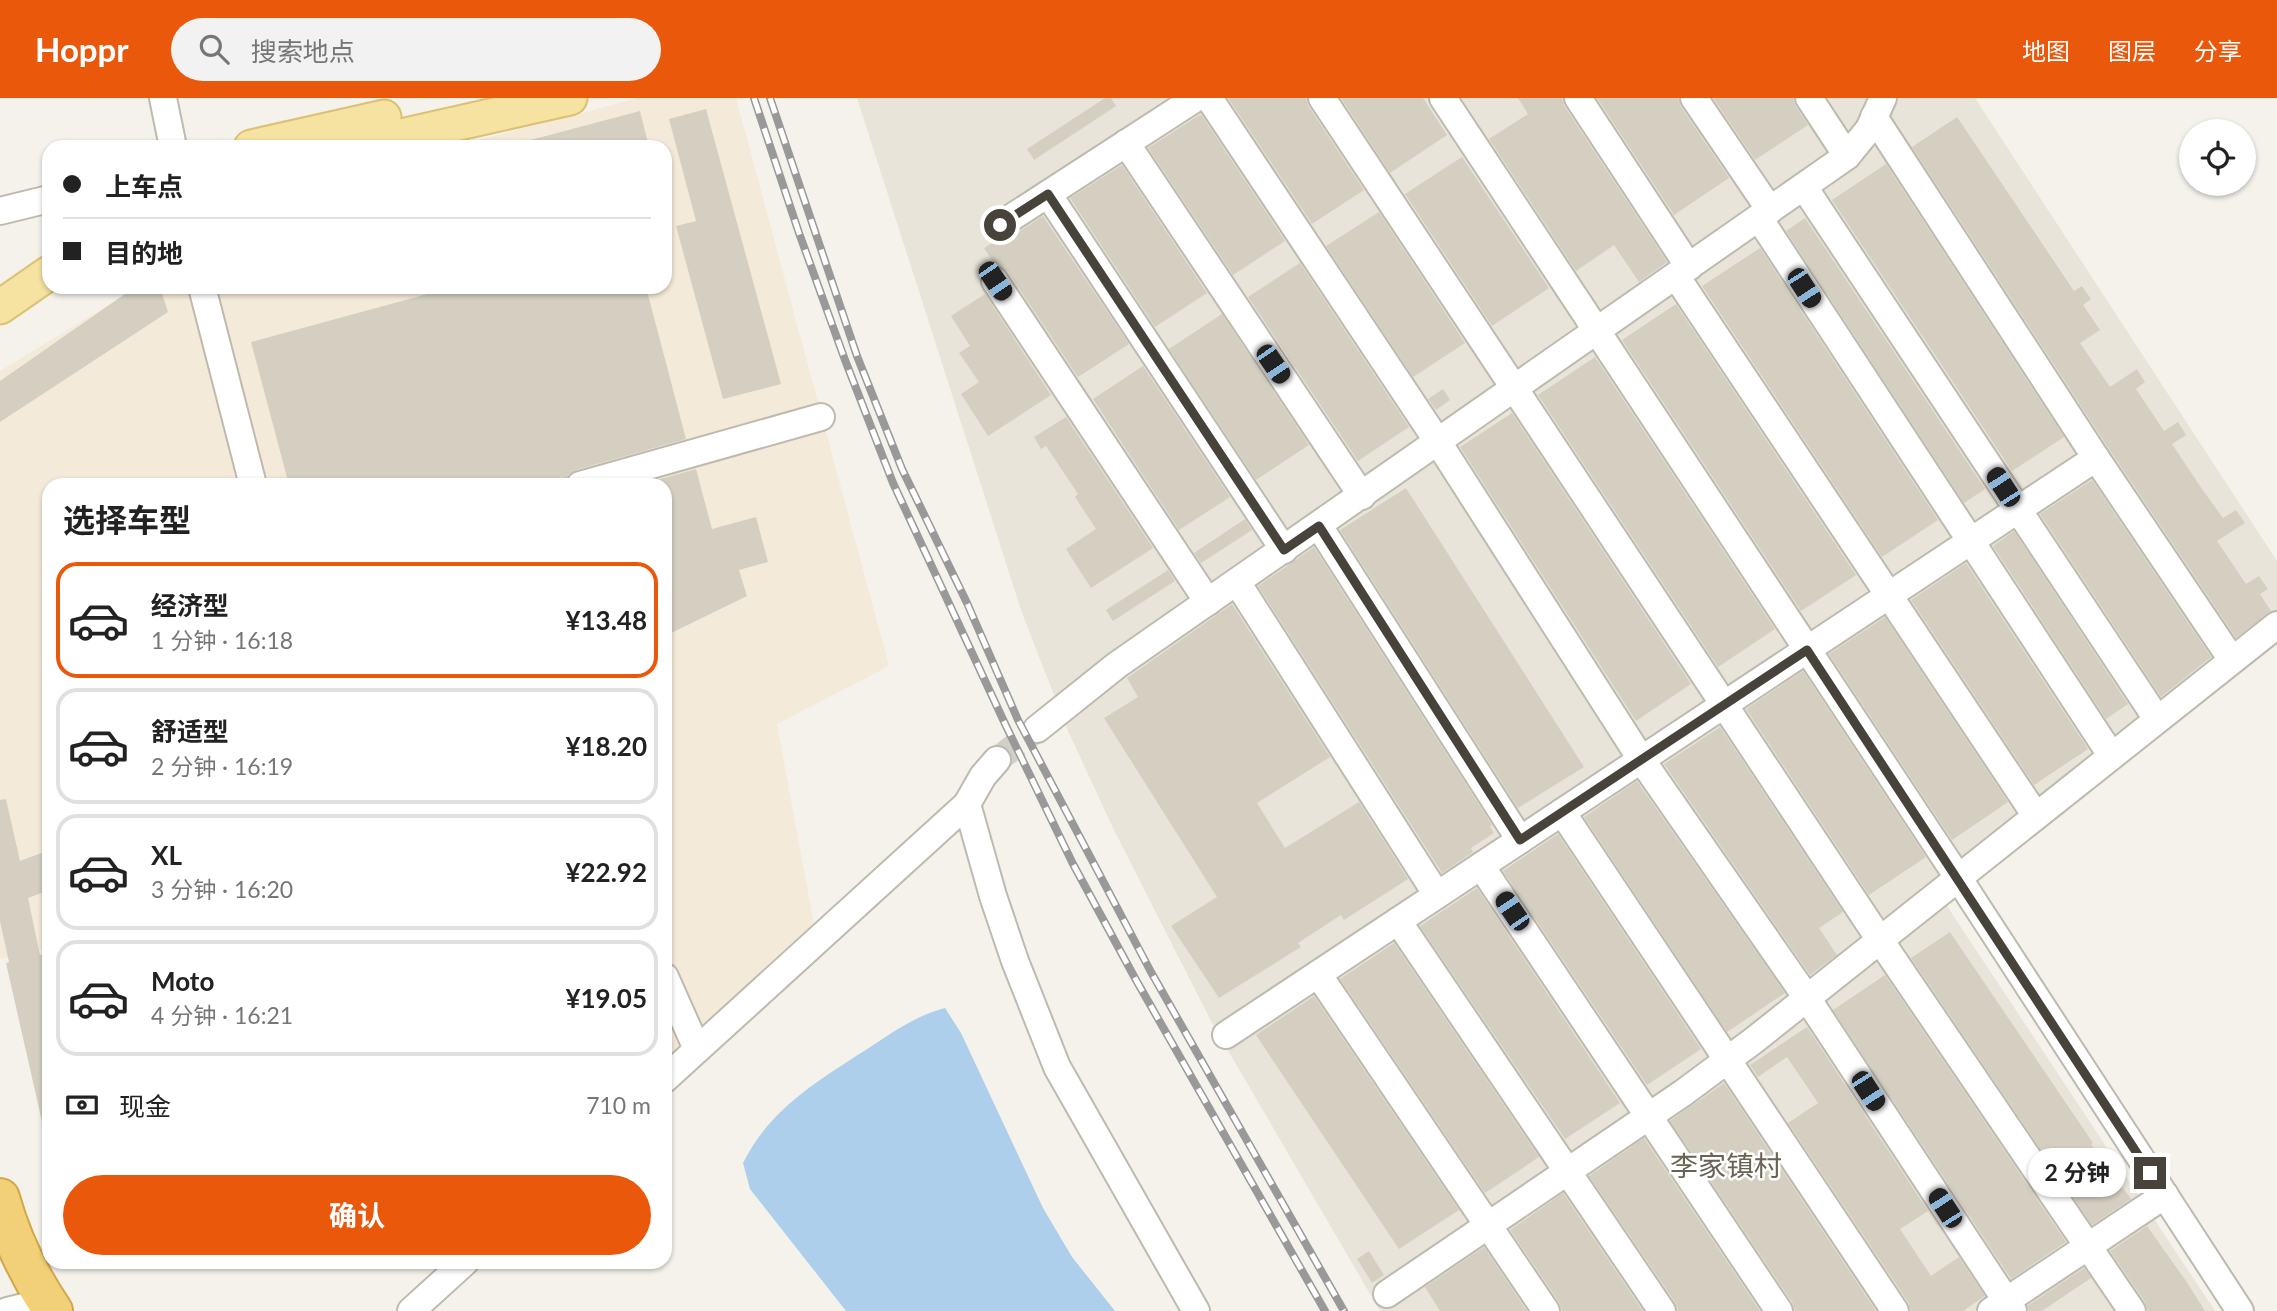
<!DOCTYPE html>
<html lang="zh">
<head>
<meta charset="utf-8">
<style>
  :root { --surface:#fff; --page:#f2f2f2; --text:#222; --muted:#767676; --line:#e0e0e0; --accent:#ea580c }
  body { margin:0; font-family:Lato,"Noto Sans SC",sans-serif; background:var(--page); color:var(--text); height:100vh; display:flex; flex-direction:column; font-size:26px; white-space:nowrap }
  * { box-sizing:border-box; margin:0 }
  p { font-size:23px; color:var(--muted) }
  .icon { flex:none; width:38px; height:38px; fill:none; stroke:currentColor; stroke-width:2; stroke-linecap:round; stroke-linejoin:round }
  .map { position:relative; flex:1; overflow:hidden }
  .details { position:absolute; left:42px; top:380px; width:630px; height:791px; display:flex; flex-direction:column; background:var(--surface); border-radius:21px; box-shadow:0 2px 5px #0004 }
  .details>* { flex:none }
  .hud { position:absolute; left:42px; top:42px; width:630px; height:154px; border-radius:21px; box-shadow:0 2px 5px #0004; display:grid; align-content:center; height:154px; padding:0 21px; background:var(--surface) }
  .tools { position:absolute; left:2179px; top:21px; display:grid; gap:14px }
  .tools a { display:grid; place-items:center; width:77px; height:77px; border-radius:50%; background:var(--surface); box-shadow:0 2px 5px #0004; font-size:35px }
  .end { position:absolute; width:32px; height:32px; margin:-16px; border:9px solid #48433a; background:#fff; box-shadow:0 0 0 4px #fff }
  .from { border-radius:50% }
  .bubble { position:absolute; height:49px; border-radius:24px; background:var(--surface); box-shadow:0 2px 5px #0004; font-size:23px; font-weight:700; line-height:49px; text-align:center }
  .car { position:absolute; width:21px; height:42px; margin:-21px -10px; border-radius:9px; box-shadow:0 0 5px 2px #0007; background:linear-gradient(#222 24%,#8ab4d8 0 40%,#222 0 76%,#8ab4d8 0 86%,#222 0) }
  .hud b { display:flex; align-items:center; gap:24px; height:66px; font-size:26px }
  .hud b+b { border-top:2px solid var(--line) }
  .hud i { width:18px; height:18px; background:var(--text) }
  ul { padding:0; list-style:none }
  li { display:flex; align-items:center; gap:21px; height:116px; margin:0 14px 10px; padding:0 7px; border:4px solid var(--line); border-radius:21px }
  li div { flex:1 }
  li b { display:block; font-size:26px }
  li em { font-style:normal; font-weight:700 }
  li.selected { border-color:var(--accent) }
  li>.icon { width:63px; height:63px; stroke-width:1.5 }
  h2 { padding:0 21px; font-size:32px; line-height:84px }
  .pay { display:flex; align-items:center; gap:18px; height:77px; padding:0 21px; font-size:26px }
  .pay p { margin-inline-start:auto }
  .cta { display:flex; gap:14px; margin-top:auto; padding:14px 21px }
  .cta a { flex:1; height:80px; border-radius:42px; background:var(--accent); color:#fff; font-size:28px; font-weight:700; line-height:80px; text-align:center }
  header { display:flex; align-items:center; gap:42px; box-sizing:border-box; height:98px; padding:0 35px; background:var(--accent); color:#fff }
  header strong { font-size:33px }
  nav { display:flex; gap:38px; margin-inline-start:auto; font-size:24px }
  .search { width:490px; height:63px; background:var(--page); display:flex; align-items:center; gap:18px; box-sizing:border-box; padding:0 24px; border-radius:38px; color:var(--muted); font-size:26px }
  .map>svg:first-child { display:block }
  .residential { fill:#e8e4da }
  .commercial { fill:#f4ead9 }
  .water { fill:#adcfeb }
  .building { fill:#d5cfc2 }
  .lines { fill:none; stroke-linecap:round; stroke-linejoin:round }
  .minor-tunnel { stroke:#d2cfc8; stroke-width:26; stroke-dasharray:26 13; stroke-linecap:butt }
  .minor-casing { stroke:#bfbaae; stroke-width:30 }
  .major-casing { stroke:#dbc173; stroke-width:37 }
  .highway-casing { stroke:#d1a748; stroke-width:42 }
  .minor { stroke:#fff; stroke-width:26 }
  .major { stroke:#f6e3a2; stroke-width:33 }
  .highway { stroke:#f2d078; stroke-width:38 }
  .rail-casing { stroke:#999; stroke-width:8 }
  .rail { stroke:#fff; stroke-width:5; stroke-dasharray:16; stroke-linecap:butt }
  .route { stroke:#48433a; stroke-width:9 }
  .labels { text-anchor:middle; stroke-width:5; stroke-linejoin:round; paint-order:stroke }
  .quarter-label { font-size:28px; fill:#6a6252; stroke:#fff }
</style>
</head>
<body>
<header>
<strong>Hoppr</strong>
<div class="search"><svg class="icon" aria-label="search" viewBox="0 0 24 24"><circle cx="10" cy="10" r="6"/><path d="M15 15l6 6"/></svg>搜索地点</div>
<nav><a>地图</a><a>图层</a><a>分享</a></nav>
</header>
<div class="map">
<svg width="2277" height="1213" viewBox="0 0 2277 1213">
  <rect width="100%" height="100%" fill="#f4f2eb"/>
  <!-- residential -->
  <path class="residential" d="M857,0H1975L2277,463V522L1935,790L2215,1213H1380L1212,925L1113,730L1068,633L1022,515Z"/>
  <!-- commercial -->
  <path class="commercial" d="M639,0H736L889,568L777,626L815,832L665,965V387H49V850L0,861V273L138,189H665V49H452Z"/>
  <!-- water -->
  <path class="water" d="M945,910L961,935L1043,1110L1072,1159L1115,1213H846L750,1091L743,1065C770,1011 816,984 864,953C889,937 916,917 945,910Z"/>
  <!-- building -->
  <g class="building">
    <path d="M1105,0H1111L1116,8L1034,62L1027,51Z"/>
    <path d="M1228,0H1306L1309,9L1364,92L1312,126Z"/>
    <path d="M1341,0H1423L1447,37L1390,75Z"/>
    <path d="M1518,0H1562L1565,9L1667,164L1639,184L1614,147L1576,173L1489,41L1528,16Z"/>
    <path d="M1597,0H1678L1681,9L1729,80L1674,117Z"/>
    <path d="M1713,0H1793L1796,9L1808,27L1755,62Z"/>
    <path d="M706,11L781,286L723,301L676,128L696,123L669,21Z"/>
    <path d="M640,13L649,49H524L523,44Z"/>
    <path d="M1201,16L1285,143L1233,177L1148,50Z"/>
    <path d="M1957,19L2074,193L2082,188L2091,201L2083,207L2100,232L2080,245L2110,289L2137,271L2145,284L2136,291L2164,333L2178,324L2186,337L2172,346L2202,391L2223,420L2236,412L2245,425L2217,443L2246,486L2259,478L2268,491L2260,496L2271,513L2236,540L2109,351L1912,49Z"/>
    <path d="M1462,59L1549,190L1492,228L1405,96Z"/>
    <path d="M1886,66L2064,339L2012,373L1832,102Z"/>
    <path d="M1122,67L1207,195L1155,229L1070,100Z"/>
    <path d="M1379,114L1465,245L1413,279L1326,148Z"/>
    <path d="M1043,118L1129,246L1078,279L1008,174L996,168L984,150L997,142L1009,140Z"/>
    <path d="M1805,120L1985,391L1964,405L1786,133Z"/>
    <path d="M1760,150L1938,422L1882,459L1702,188Z"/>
    <path d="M1300,165L1409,329L1358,363L1248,199Z"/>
    <path d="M135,189H160L168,214L0,324V283Z"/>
    <path d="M453,189H646L686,341L576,372L568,377L565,387L562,379L534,387H289L251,244Z"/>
    <path d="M985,196L1051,297L988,338L961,296L979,284L959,255L970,248L951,218Z"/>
    <path d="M1676,206L1856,477L1801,513L1622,242Z"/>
    <path d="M1222,216L1309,347L1256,382L1169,251Z"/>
    <path d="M1595,259L1775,531L1718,569L1538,297Z"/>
    <path d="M1143,268L1230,399L1179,432L1093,301Z"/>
    <path d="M1443,291L1450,302L1436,312L1428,301Z"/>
    <path d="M1512,315L1691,586L1636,623L1460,349Z"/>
    <path d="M1066,319L1153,450L1091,490L1066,451L1096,431L1075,399L1078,396L1046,348L1041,351L1034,339Z"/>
    <path d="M696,371L712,431L756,419L768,464L739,472L747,498L665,538V387H639Z"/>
    <path d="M2092,382L2211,559L2161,599L2040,416Z"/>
    <path d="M1406,390L1584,669L1518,710L1340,432Z"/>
    <path d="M1245,421L1252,432L1201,465L1194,455Z"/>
    <path d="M2014,433L2128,606L2106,621L1993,448Z"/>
    <path d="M1314,449L1492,727L1490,729L1494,735L1471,750L1473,754L1442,775L1258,488Z"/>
    <path d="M1966,465L2088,651L2034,687L1911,502Z"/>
    <path d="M1168,472L1175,483L1113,523L1106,512Z"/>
    <path d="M1232,506L1330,659L1257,705L1285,750L1359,704L1408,781L1344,822L1341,817L1298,845L1301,849L1219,900L1171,828L1217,799L1104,620L1138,599L1127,580Z"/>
    <path d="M1885,519L2008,704L1952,742L1829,556Z"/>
    <path d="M1803,573L1926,759L1869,797L1746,611Z"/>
    <path d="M1720,629L1843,814L1819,830L1837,857L1810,877L1664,666Z"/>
    <path d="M1637,683L1785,895L1727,934L1584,719Z"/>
    <path d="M6,701L20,763L49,752V792L28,800L40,857L45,856L49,877V1028H43L6,865L9,864L0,823V702Z"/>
    <path d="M1558,736L1701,951L1647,987L1503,773Z"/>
    <path d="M1477,790L1620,1005L1565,1041L1420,828Z"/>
    <path d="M1950,834L2093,1045L2091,1046L2121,1091L2123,1090L2131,1101L2092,1127L1911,860Z"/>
    <path d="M1394,845L1539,1059L1485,1095L1340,881Z"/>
    <path d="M1885,877L2066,1144L2011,1181L1833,912Z"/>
    <path d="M1314,898L1459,1112L1399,1151L1256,937Z"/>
    <path d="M1807,929L1928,1113L1900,1131L1931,1178L1959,1159L1985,1198L1963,1213H1911L1908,1204L1788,1025L1818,1005L1787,959L1758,979L1750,967Z"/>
    <path d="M1724,985L1876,1213H1795L1792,1204L1670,1023Z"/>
    <path d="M1644,1040L1760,1213H1678L1675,1204L1589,1078Z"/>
    <path d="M1563,1095L1643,1213H1562L1559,1204L1510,1132Z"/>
    <path d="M2147,1128L2186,1183L2205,1213H2148L2145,1204L2110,1153Z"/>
    <path d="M1484,1149L1527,1213H1440L1425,1189Z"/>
    <path d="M1369,1153L1384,1177L1372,1185L1357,1161Z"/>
    <path d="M2084,1170L2091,1180L2042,1213H2029L2027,1208Z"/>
  </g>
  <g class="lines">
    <!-- minor-tunnel -->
    <path class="minor-tunnel" d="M997,662L1037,631"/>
    <!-- minor casing -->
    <g class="minor-casing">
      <g id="minor">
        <path d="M163,0L173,49"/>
        <path d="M1209,0L1438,344L1641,661L1807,900L2013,1213"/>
        <path d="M1322,0L1880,842L2132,1213"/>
        <path d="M1443,0L1959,781L2240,1213"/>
        <path d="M1578,0L1689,169"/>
        <path d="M1694,0L1770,112"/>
        <path d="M1809,0L1847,58"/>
        <path d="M1874,19L2096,360L2232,562"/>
        <path d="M1126,45L1362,398"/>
        <path d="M1804,89L2157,621"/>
        <path d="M1048,96L1284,452"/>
        <path d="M0,113L49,101"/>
        <path d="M1759,120L2111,657"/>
        <path d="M1000,127L1196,0"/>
        <path d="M1676,178L2036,718"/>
        <path d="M995,183L1208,504"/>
        <path d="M202,189L253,387"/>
        <path d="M580,387L821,319"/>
        <path d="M1319,428L1520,742"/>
        <path d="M1237,484L1437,797"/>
        <path d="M1037,631L1117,567L1847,58L1869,31L1883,0"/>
        <path d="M967,706L983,678L997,662"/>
        <path d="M1562,714L1895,1213"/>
        <path d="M1481,768L1779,1213"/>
        <path d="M1398,823L1662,1213"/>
        <path d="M1318,876L1546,1213"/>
        <path d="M665,879L697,951"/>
        <path d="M1226,937L2096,360"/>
        <path d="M665,981L967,706L993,798L1015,863L1057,969L1196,1213"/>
        <path d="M1387,1196L1683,995L1753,943L2277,527"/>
        <path d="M7,1213L23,1209"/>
        <path d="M411,1213L465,1164"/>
        <path d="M1991,1213L2165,1097"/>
      </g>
    </g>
    <!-- major casing -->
    <g class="major-casing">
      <g id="major">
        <path d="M251,49L384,19"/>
        <path d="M352,49L570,0"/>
        <path d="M0,209L49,175"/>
      </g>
    </g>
    <!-- highway casing -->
    <g class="highway-casing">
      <path id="highway" d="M0,1100C11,1140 30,1179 53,1213"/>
    </g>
    <!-- minor -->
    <use href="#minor" class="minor"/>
    <!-- major -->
    <use href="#major" class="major"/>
    <!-- highway -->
    <use href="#highway" class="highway"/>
    <!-- rail casing -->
    <g class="rail-casing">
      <g id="rail">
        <path d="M754,0L799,135L845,262L893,385L1007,630L1073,766L1136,882L1325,1213"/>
        <path d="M770,0L857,258L902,371L967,505L1018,622L1151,874L1344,1213"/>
      </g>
    </g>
    <!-- rail -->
    <use href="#rail" class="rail"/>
  </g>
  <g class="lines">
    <!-- route -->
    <path class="route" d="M1000,127L1048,96L1284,452L1319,428L1520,742L1807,552L2150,1075"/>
  </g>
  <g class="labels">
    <!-- quarter labels -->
    <g class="quarter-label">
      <text x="1726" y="1078">李家镇村</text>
    </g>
  </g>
</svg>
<div class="tools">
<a><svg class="icon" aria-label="locate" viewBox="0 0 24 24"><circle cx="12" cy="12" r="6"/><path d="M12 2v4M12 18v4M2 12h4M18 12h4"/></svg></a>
</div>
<i class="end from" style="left:1000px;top:127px"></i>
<i class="end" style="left:2150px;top:1075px"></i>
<div class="bubble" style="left:2028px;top:1050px;width:98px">2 分钟</div>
<i class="car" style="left:995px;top:183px;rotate:146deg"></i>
<i class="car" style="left:1804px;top:190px;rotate:147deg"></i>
<i class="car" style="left:1273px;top:266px;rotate:146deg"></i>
<i class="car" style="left:2003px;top:389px;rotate:327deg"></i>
<i class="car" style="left:1512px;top:813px;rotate:326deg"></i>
<i class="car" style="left:1868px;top:993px;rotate:147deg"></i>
<i class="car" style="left:1945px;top:1110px;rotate:327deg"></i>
<div class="hud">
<b><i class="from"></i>上车点</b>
<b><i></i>目的地</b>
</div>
<section class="details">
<h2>选择车型</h2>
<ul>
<li class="selected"><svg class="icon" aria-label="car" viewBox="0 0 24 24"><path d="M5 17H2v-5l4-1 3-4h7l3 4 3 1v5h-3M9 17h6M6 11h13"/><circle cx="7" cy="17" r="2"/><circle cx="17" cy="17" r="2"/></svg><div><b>经济型</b><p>1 分钟 · 16:18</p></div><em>¥13.48</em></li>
<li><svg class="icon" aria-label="car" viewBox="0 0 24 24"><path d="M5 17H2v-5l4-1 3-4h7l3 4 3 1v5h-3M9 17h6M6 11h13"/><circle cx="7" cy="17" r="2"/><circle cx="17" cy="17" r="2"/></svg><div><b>舒适型</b><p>2 分钟 · 16:19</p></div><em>¥18.20</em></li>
<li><svg class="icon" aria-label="car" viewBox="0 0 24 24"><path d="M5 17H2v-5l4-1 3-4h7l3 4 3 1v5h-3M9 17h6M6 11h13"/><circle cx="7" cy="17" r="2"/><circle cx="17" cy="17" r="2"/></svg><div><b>XL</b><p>3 分钟 · 16:20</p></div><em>¥22.92</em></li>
<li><svg class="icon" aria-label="car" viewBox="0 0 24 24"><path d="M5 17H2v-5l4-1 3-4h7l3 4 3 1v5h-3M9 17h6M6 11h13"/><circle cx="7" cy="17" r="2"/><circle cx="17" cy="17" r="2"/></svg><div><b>Moto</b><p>4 分钟 · 16:21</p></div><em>¥19.05</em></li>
</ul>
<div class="pay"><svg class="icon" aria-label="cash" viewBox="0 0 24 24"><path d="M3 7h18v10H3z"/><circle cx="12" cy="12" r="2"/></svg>现金<p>710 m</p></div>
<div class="cta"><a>确认</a></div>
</section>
</div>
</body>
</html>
